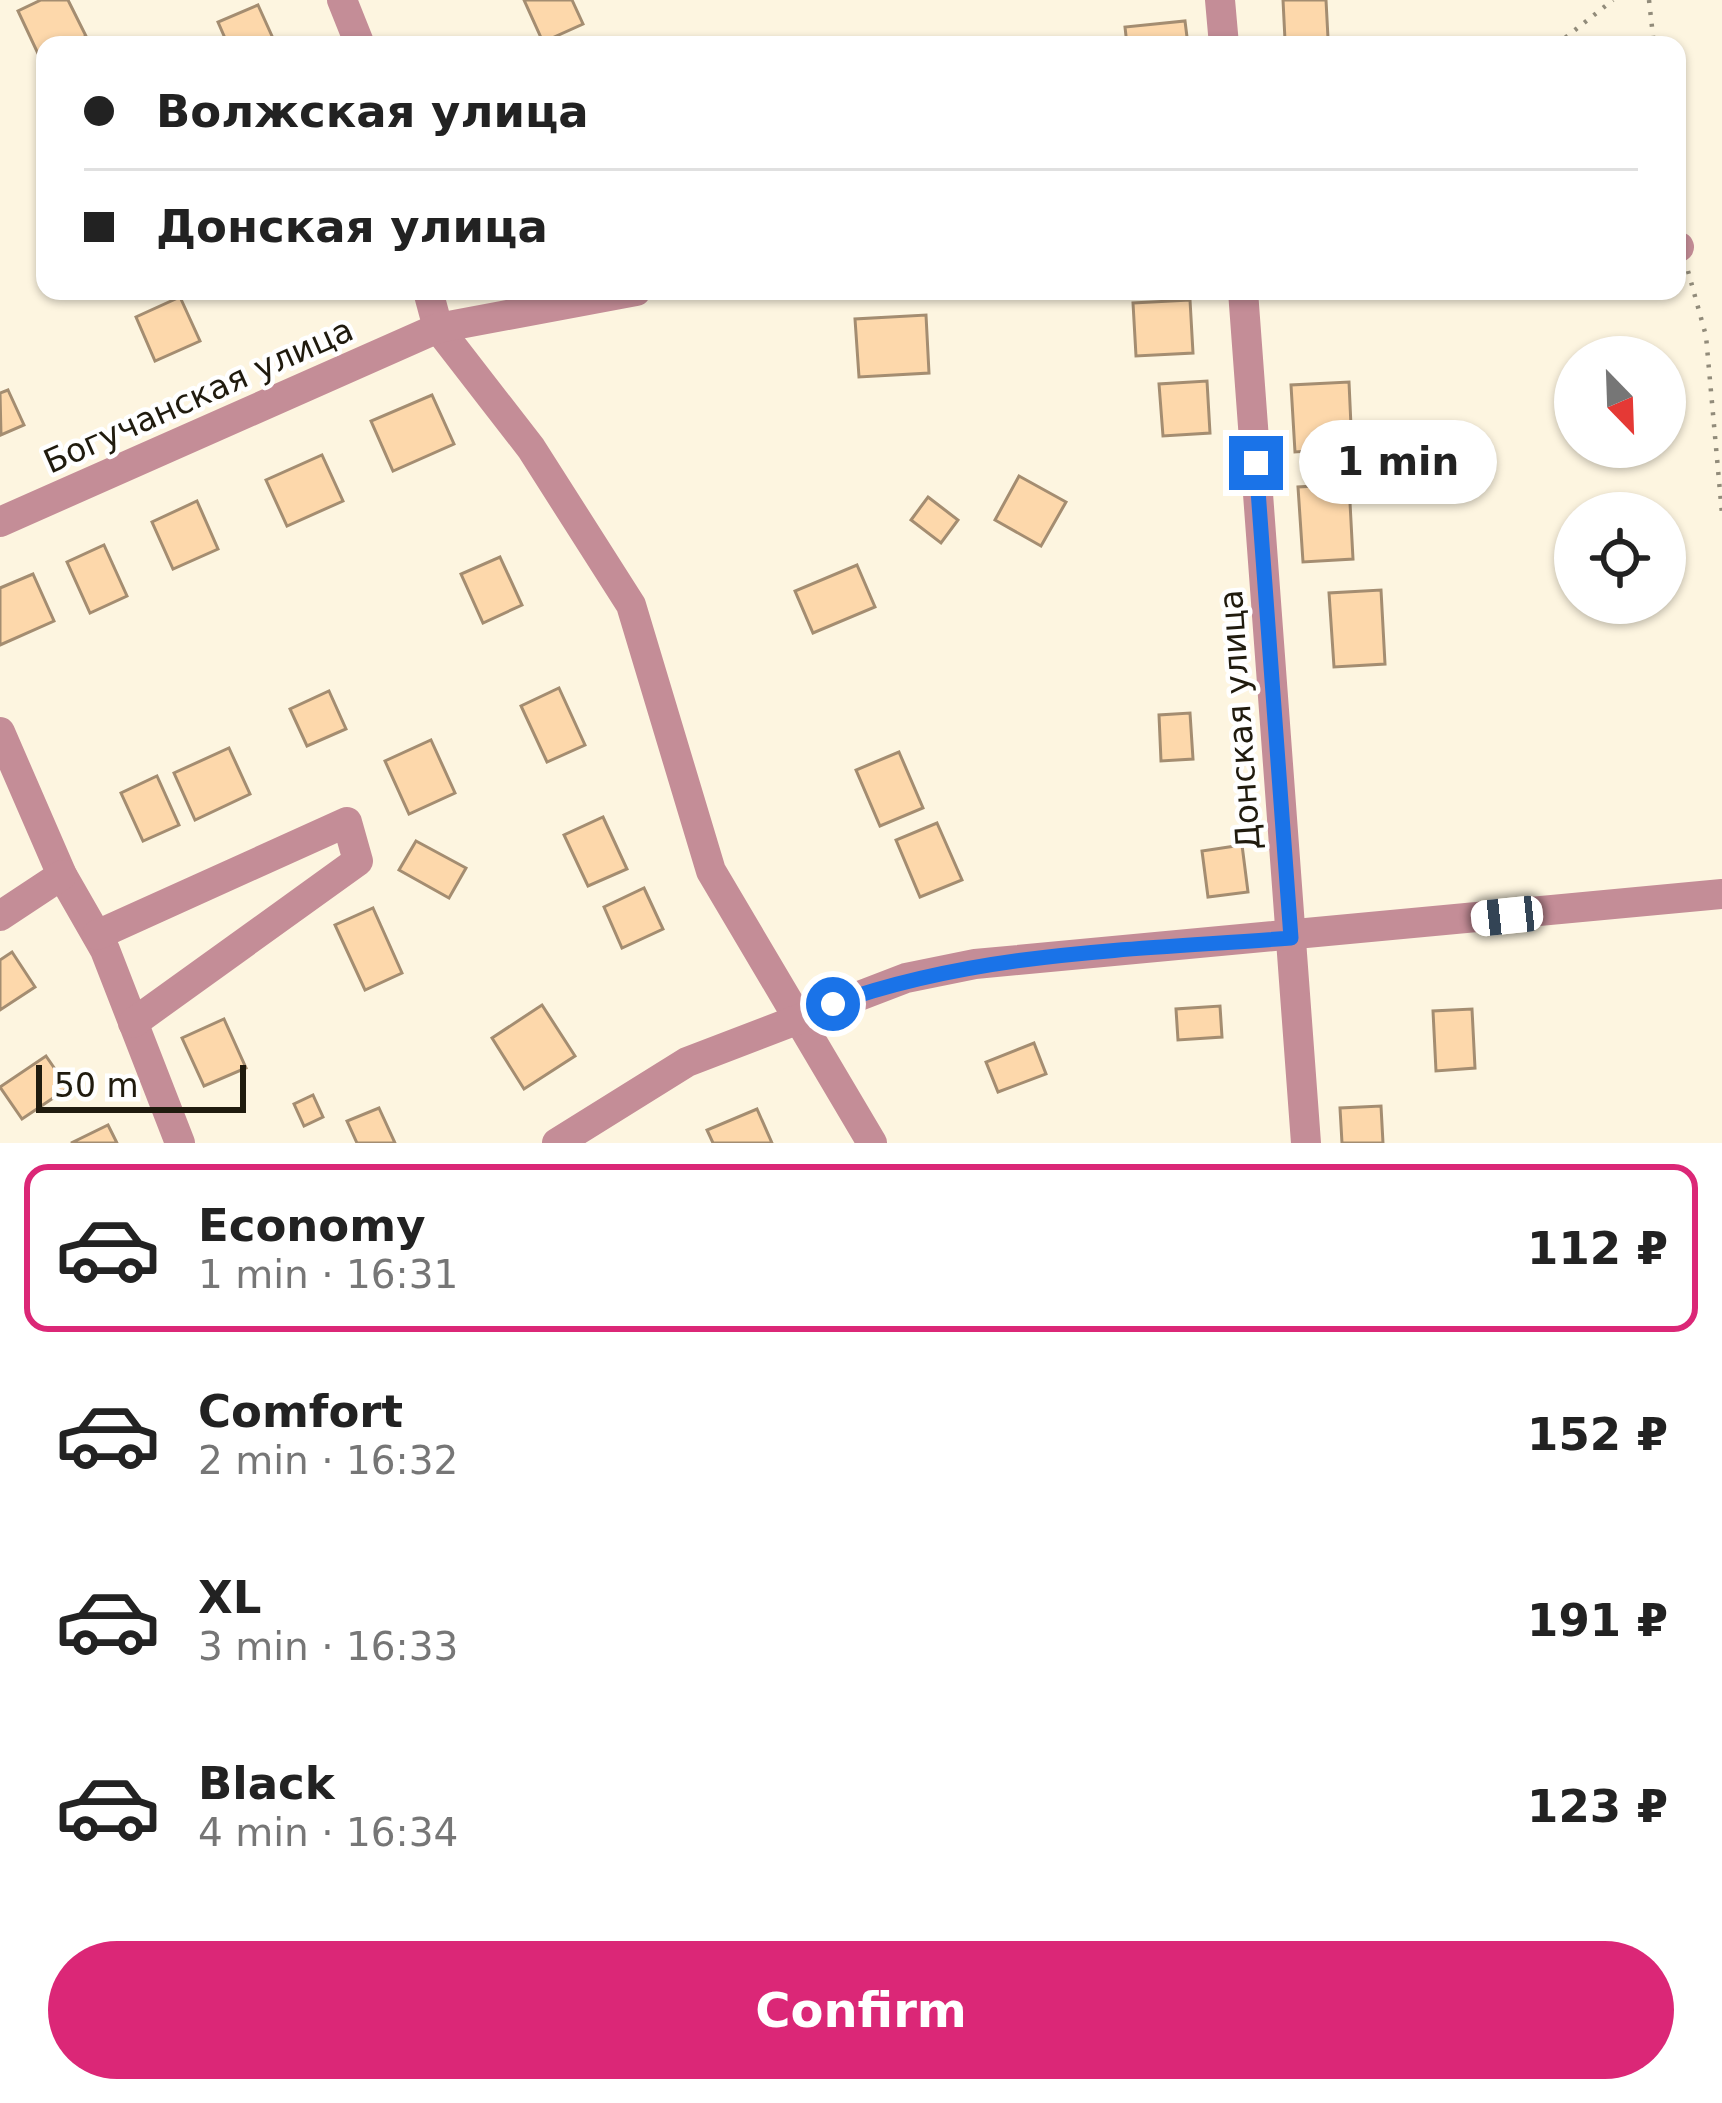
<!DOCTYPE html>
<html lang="en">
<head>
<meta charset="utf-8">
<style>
  :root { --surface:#fff; --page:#f6f6f6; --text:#222; --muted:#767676; --line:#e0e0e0; --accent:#db2777 }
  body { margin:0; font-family:"DejaVu Sans",sans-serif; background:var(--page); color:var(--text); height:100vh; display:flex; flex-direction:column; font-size:45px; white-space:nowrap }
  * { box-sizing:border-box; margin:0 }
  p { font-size:39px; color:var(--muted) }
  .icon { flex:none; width:66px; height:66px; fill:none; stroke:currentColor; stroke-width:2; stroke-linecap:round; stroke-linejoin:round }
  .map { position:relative; height:1143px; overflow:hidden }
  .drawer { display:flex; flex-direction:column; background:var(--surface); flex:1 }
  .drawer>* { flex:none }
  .banner { position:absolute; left:36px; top:36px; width:1650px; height:264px; border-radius:24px; box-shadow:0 3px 9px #0004; display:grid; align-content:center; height:264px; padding:0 48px; background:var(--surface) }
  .needle { width:78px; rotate:157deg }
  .fabs { position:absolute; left:1554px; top:336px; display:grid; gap:24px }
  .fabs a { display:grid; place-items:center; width:132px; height:132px; border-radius:50%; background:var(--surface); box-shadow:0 3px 9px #0004; font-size:60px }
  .scale { position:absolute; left:36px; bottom:30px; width:210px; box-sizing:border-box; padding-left:12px; border:6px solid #201b0e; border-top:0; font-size:33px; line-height:42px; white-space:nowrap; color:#201b0e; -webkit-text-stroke:9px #fff; paint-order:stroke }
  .end { position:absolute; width:54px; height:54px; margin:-27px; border:15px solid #1a73e8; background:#fff; box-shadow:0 0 0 6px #fff }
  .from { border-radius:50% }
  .bubble { position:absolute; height:84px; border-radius:42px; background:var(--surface); box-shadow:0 3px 9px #0004; font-size:39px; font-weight:800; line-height:84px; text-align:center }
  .car { position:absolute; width:36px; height:72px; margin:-36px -18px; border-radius:15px; box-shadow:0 0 9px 3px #0007; background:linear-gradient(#fff 24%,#345 0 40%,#fff 0 76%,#345 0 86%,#fff 0) }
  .banner b { display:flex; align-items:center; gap:42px; height:114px; font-size:45px }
  .banner b+b { border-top:3px solid var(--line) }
  .banner i { width:30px; height:30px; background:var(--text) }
  ul { padding:21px 0 0; list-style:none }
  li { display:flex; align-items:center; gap:36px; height:168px; margin:0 24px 18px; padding:0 24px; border:6px solid transparent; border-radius:24px }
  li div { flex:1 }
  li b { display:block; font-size:45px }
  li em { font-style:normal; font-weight:800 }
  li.on { border-color:var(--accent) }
  li>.icon { width:108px; height:108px; stroke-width:1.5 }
  .primary-button { display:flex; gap:24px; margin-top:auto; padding:24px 48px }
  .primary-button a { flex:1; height:138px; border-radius:72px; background:var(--accent); color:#fff; font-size:48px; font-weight:800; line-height:138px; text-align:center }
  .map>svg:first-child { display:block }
  .building { fill:#fdd8ab; stroke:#a48d71; stroke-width:3 }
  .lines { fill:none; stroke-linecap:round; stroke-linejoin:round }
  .path { stroke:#918b7a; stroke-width:4.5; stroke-dasharray:3 9; stroke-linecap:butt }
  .minor { stroke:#c48d97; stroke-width:30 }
  .route { stroke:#1a73e8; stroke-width:15 }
  .labels { text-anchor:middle; stroke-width:9; stroke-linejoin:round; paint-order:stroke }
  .street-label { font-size:33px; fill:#201b0e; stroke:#fff }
</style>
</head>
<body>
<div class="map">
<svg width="1722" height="1143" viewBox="0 0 1722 1143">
  <rect width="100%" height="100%" fill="#fdf5e0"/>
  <!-- building -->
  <g class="building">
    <path d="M41,0H68L86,36L68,45H45L40,58L18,11Z"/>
    <path d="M524,0H572L583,24L543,42Z"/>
    <path d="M1283,0H1326L1328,38L1285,40Z"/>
    <path d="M258,5L276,45H228L218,22Z"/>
    <path d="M1185,21L1188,45H1127L1125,27Z"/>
    <path d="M180,297L200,341L155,361L136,317Z"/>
    <path d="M1190,300L1193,353L1136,356L1133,303Z"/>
    <path d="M926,315L929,373L859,377L855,319Z"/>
    <path d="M1207,381L1210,433L1163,436L1159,384Z"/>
    <path d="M1349,382L1352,448L1295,452L1291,385Z"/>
    <path d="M8,390L24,425L1,435L0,393Z"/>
    <path d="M432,395L454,444L393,471L371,421Z"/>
    <path d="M322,455L343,501L287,526L266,480Z"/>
    <path d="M1019,476L1066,502L1041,546L995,520Z"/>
    <path d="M1349,484L1353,559L1303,562L1298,487Z"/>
    <path d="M928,497L958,520L941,543L911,520Z"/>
    <path d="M197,501L218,549L173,569L152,522Z"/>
    <path d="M104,545L127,596L90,613L67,562Z"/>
    <path d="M500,557L522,605L483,623L461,574Z"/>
    <path d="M857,565L875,607L813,633L795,591Z"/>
    <path d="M33,574L54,621L0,645V588Z"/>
    <path d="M1381,590L1385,664L1334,667L1329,593Z"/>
    <path d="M559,688L585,745L547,762L521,706Z"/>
    <path d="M329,691L346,729L307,746L290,709Z"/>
    <path d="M1190,713L1193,759L1161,761L1159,715Z"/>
    <path d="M431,740L455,793L409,814L385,761Z"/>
    <path d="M229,748L250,794L195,820L174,773Z"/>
    <path d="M899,752L923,808L880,826L856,770Z"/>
    <path d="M157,776L179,825L143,841L121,793Z"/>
    <path d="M603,817L627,869L588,886L564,835Z"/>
    <path d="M937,823L962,880L920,897L896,840Z"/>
    <path d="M416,841L466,868L449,898L399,870Z"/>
    <path d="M1242,845L1248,892L1208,897L1202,851Z"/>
    <path d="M644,888L663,929L622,948L604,907Z"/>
    <path d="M373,908L402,973L365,990L335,925Z"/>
    <path d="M12,952L35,987L0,1010V960Z"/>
    <path d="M542,1005L575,1056L524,1089L492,1038Z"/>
    <path d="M1220,1006L1222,1037L1178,1040L1176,1009Z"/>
    <path d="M1472,1009L1475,1068L1436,1071L1433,1011Z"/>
    <path d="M224,1019L246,1068L204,1086L182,1038Z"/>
    <path d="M1034,1043L1046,1074L998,1092L986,1062Z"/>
    <path d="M46,1056L68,1088L22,1119L0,1087Z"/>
    <path d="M313,1095L323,1117L304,1126L294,1104Z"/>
    <path d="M1381,1106L1383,1143H1342L1340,1108Z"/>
    <path d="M379,1108L395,1143H357L347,1121Z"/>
    <path d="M757,1109L772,1143H713L707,1130Z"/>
    <path d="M108,1125L117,1143H71Z"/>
  </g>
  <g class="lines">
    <!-- path -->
    <g class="path">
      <path d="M1649,0L1654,45"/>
      <path d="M1556,45L1613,0"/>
      <path d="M1688,271L1706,336L1722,514"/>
    </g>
    <!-- minor -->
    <g class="minor">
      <path d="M342,0L360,45"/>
      <path d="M1220,0L1224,45"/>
      <path d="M1677,246L1679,247"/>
      <path d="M428,291L438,328L531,448L631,605L711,871L872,1143"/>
      <path d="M1243,291L1306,1143"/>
      <path d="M0,522L438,328L636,291"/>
      <path d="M0,732L62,875L105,950L180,1143"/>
      <path d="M0,916L62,875"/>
      <path d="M97,935L347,822L358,861L133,1023"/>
      <path d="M557,1143L687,1062L906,978L975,964L1722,894"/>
    </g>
  </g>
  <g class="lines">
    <!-- route -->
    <path class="route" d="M833,1004C980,951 1137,950 1291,938L1256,463"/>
  </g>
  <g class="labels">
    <!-- street labels -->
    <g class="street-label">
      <text transform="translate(198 395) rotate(-24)" y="12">Богучанская улица</text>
      <text transform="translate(1239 720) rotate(-94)" y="12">Донская улица</text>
    </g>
  </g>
</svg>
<div class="fabs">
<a><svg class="needle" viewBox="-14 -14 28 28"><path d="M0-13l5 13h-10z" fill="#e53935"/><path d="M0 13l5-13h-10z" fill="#767676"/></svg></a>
<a><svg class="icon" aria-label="locate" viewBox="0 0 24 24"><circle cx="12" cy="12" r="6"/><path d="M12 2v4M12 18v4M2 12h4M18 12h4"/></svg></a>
</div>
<div class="scale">50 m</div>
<i class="end from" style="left:833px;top:1004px"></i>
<i class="end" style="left:1256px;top:463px"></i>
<div class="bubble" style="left:1299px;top:420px;width:198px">1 min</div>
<i class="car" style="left:1507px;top:916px;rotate:264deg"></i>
<div class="banner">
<b><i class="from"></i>Волжская улица</b>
<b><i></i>Донская улица</b>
</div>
</div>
<section class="drawer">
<ul>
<li class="on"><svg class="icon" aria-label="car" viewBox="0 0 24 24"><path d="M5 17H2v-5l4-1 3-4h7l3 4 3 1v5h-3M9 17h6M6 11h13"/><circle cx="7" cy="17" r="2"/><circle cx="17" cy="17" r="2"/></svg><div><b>Economy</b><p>1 min · 16:31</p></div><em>112 ₽</em></li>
<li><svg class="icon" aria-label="car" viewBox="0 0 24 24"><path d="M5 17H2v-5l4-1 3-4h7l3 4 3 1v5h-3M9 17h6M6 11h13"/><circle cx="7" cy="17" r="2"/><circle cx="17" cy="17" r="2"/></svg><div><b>Comfort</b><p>2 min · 16:32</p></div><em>152 ₽</em></li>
<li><svg class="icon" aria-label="car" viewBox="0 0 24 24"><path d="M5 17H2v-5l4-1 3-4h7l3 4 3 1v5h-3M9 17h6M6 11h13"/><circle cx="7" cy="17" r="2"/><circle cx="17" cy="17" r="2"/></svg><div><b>XL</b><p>3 min · 16:33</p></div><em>191 ₽</em></li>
<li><svg class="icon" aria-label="car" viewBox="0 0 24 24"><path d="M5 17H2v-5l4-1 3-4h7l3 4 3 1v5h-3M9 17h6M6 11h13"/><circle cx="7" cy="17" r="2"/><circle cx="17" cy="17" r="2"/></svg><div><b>Black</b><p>4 min · 16:34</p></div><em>123 ₽</em></li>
</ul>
<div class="primary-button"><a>Confirm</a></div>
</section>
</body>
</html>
